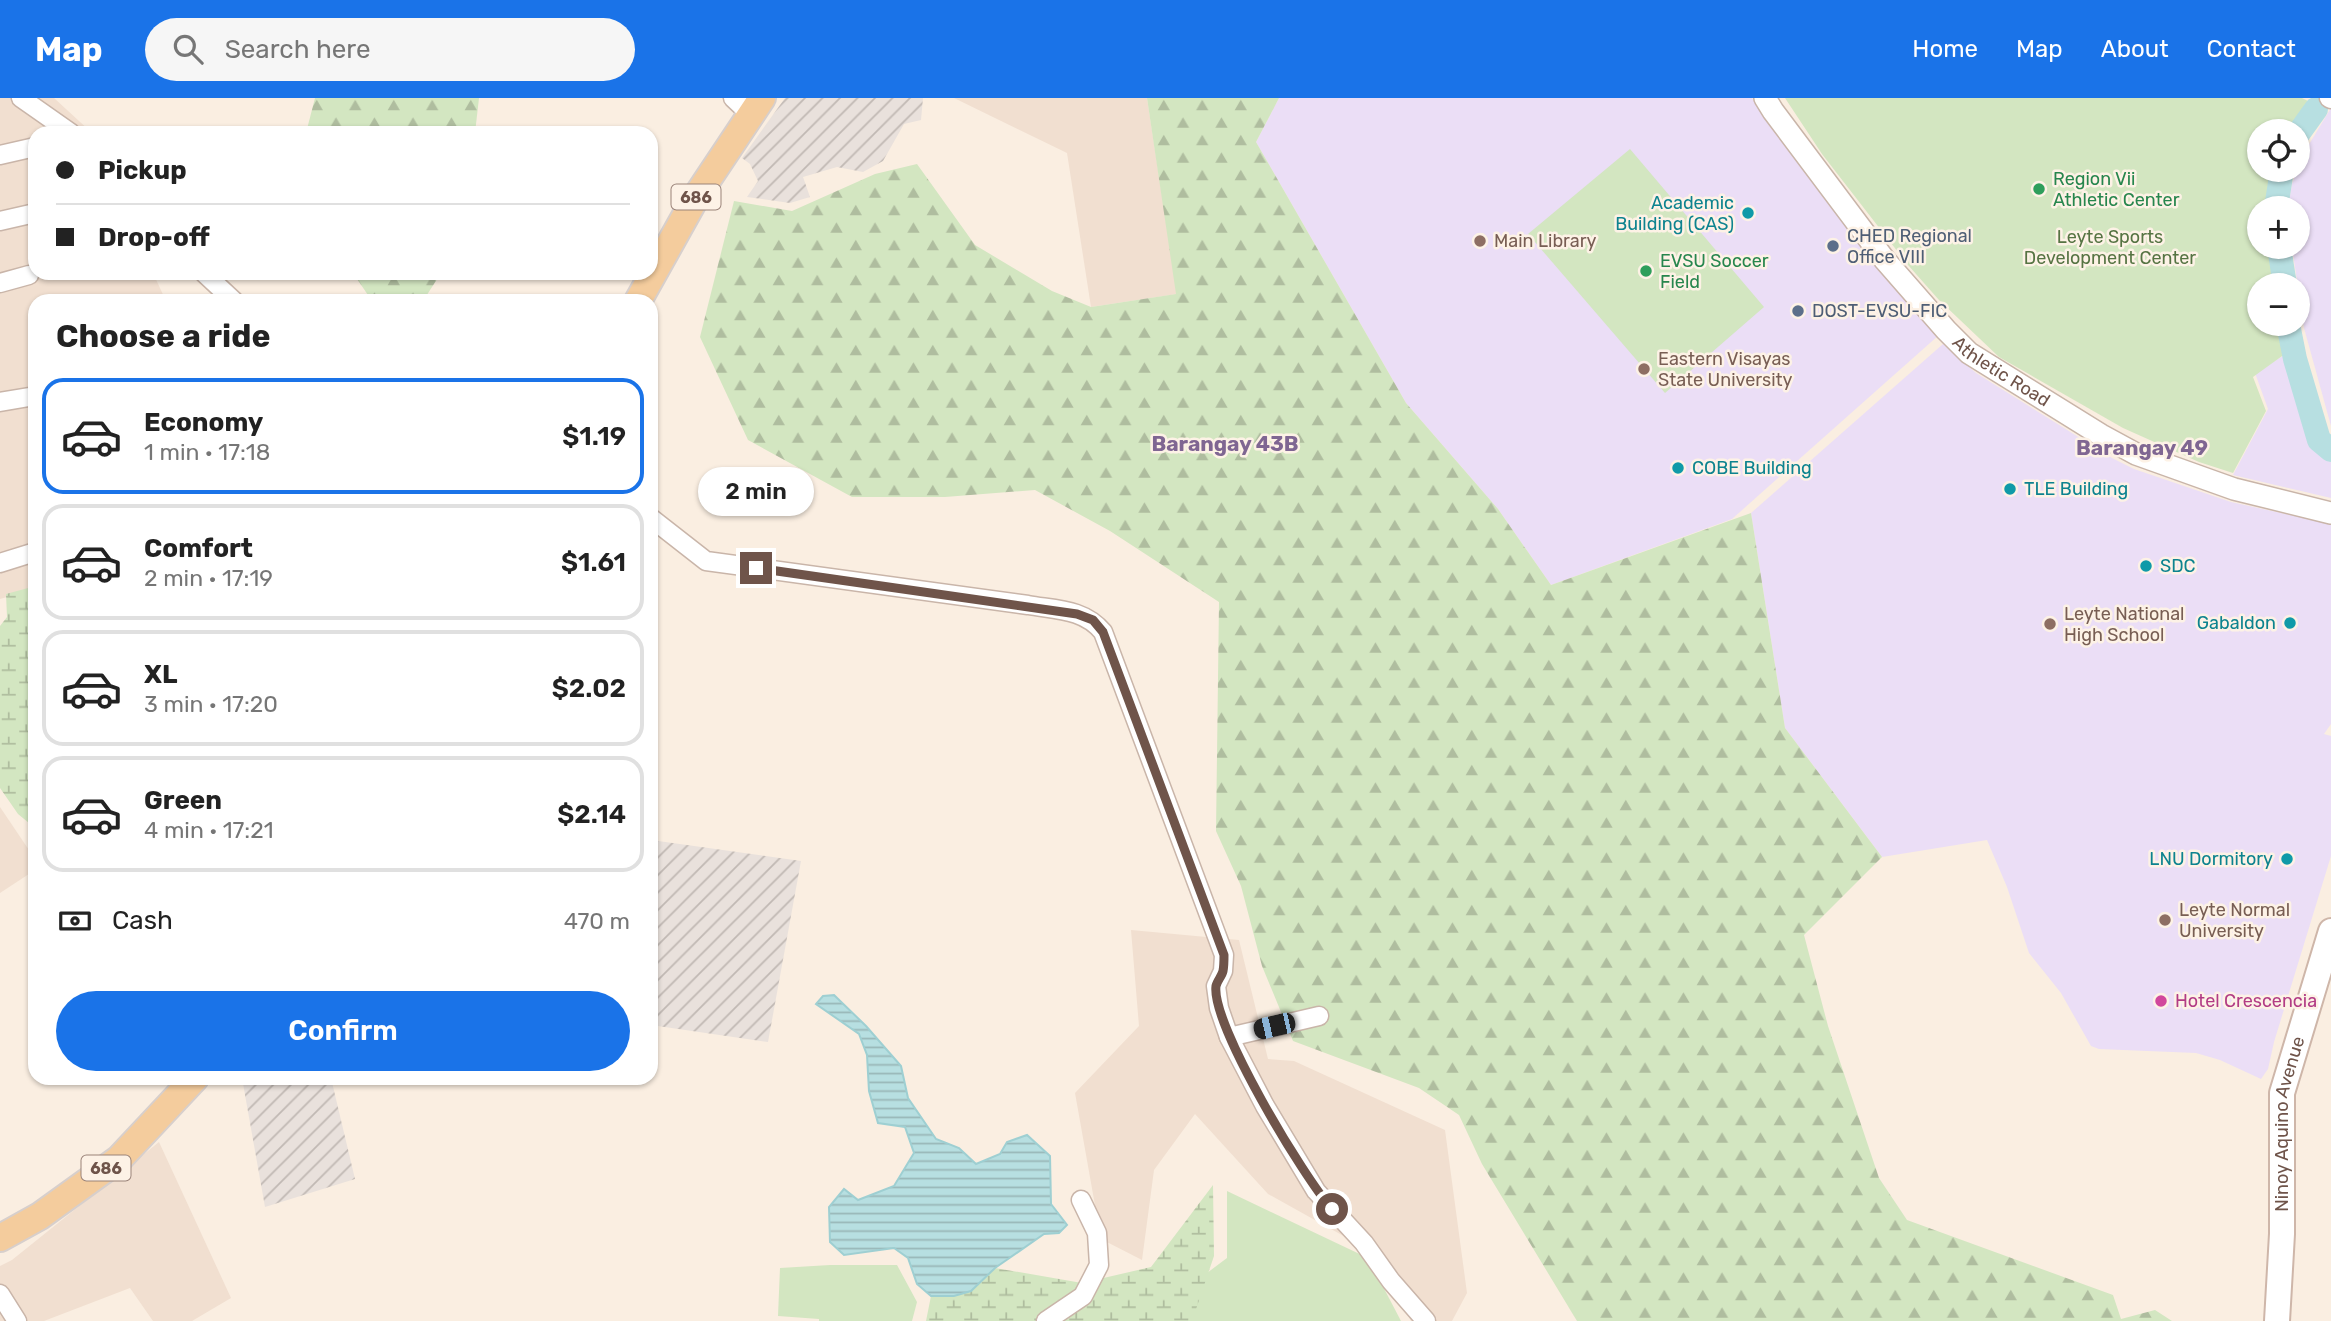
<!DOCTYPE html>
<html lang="en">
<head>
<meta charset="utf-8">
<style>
  :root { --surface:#fff; --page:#f6f6f6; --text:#222; --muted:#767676; --line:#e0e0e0; --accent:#1a73e8 }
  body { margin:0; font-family:Rubik,sans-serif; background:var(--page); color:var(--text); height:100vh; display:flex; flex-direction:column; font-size:26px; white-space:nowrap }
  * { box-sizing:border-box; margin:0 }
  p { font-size:23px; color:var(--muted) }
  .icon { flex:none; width:38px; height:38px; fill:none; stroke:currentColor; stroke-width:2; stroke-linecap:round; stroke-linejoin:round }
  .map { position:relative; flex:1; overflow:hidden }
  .panel { position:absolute; left:28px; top:196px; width:630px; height:791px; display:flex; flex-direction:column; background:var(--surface); border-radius:21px; box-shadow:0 2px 5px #0004 }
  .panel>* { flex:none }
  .top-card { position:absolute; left:28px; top:28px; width:630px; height:154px; border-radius:21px; box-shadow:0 2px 5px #0004; display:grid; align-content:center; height:154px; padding:0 28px; background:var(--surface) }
  .tools { position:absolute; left:2247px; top:21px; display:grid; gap:14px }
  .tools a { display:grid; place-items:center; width:63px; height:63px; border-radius:50%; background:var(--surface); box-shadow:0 2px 5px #0004; font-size:35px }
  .end { position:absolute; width:32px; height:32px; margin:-16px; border:9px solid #6f544a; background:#fff; box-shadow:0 0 0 4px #fff }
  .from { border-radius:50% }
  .bubble { position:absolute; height:49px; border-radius:24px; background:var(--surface); box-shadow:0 2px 5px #0004; font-size:23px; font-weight:600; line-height:49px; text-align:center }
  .car { position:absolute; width:21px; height:42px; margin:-21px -10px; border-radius:9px; box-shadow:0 0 5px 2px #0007; background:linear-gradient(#222 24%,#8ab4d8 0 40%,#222 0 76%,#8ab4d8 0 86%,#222 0) }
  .top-card b { display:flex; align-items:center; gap:24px; height:66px; font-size:26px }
  .top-card b+b { border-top:2px solid var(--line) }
  .top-card i { width:18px; height:18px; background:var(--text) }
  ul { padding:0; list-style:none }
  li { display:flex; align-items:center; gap:21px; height:116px; margin:0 14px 10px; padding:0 14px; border:4px solid var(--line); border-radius:21px }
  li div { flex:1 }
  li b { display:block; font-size:26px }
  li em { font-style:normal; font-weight:600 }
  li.selected { border-color:var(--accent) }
  li>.icon { width:63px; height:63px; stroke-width:1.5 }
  h2 { padding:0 28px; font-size:32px; line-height:84px }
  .pay { display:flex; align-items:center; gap:18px; height:77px; padding:0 28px; font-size:26px }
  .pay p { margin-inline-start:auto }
  .primary-button { display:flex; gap:14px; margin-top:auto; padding:14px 28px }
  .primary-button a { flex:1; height:80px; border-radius:42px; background:var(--accent); color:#fff; font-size:28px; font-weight:600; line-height:80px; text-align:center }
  header { display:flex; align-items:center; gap:42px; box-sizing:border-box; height:98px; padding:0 35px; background:var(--accent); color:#fff }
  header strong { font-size:33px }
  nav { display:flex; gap:38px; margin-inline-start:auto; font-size:24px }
  .search { width:490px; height:63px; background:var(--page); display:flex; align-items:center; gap:18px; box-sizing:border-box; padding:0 24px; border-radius:38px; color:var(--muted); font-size:26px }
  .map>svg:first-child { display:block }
  .residential { fill:#f1dfd0 }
  .industrial { fill:url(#industrial-furrows) }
  .education { fill:#ebdef6 }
  .green { fill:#d3e6c1 }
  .forest { fill:url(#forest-firs) }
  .wetland { fill:url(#wetland-marsh) }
  .water { fill:url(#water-rules); stroke:#9ecfd2; stroke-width:2 }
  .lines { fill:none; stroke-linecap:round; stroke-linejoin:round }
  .river { stroke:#b7dfe1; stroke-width:24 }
  .minor-casing { stroke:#c9b5a9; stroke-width:21 }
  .tertiary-casing { stroke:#c9b5a9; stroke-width:24 }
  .secondary-casing { stroke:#ceb6a9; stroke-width:28 }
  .primary-casing { stroke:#d7cfcc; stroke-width:30 }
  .minor { stroke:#fff; stroke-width:18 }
  .tertiary { stroke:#fff; stroke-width:21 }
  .secondary { stroke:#fff; stroke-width:24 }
  .primary { stroke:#f4cc9d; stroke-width:26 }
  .route { stroke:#6f544a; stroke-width:9 }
  .leisure-dot { fill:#2e9e5b; stroke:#fdf2e6; stroke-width:2.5 }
  .culture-dot { fill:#0f9aa8; stroke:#fdf2e6; stroke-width:2.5 }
  .education-dot { fill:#8d6e63; stroke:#fdf2e6; stroke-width:2.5 }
  .service-dot { fill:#5c6f8a; stroke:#fdf2e6; stroke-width:2.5 }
  .hotel-dot { fill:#d1479c; stroke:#fdf2e6; stroke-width:2.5 }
  .labels { text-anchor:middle; stroke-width:5; stroke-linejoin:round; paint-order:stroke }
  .shield { fill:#fdf2e6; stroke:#9a8379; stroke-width:2 }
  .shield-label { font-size:16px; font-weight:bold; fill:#6f544a }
  .leisure-label { font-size:18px; fill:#27864d; stroke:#fdf2e6; text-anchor:start }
  .culture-label { font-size:18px; fill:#0d838f; stroke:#fdf2e6; text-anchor:end }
  .service-label { font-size:18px; fill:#4e5e75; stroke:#fdf2e6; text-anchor:start }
  .park-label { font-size:18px; fill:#567443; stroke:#fdf2e6 }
  .education-label { font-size:18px; fill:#785e54; stroke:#fdf2e6; text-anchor:start }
  .street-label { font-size:18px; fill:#6f544a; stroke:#fdf2e6 }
  .hotel-label { font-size:18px; fill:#b23c85; stroke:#fdf2e6; text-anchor:start }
  .quarter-label { font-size:21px; font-weight:bold; fill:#7f6692; stroke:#fdf2e6 }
</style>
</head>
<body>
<header>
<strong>Map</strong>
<div class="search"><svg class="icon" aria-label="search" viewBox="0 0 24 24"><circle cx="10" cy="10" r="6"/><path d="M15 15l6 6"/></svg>Search here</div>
<nav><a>Home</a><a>Map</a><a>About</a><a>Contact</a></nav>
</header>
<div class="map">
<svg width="2331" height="1223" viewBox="0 0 2331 1223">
  <defs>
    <pattern id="industrial-furrows" width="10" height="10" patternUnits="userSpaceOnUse" patternTransform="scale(1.75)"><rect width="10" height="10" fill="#e9e1dc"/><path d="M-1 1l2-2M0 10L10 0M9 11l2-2" fill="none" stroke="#c1b9b4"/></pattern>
    <pattern id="forest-firs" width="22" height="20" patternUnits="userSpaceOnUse" patternTransform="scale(1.75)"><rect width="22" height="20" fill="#d3e6c1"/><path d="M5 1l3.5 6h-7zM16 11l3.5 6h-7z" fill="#afbd9f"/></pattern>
    <pattern id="wetland-marsh" width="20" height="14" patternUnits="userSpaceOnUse" patternTransform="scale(1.75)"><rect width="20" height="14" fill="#d3e6c1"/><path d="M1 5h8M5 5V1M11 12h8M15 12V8" fill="none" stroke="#afbd9f"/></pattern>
    <pattern id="water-rules" width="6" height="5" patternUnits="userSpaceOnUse" patternTransform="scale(1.75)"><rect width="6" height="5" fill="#b7dfe1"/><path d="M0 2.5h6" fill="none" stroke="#99b7b8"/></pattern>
  </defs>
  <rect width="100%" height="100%" fill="#faeee1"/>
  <!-- residential -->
  <g class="residential">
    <path d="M0,0H54L92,35H35V175H153L166,203H35V491L0,501Z"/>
    <path d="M954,0H1147L1177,196L1091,209L1067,55Z"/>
    <path d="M0,709L35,761V772L0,795Z"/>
    <path d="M1131,832L1239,842L1268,961L1294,963L1445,1032L1467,1195L1452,1223H1411L1374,1155L1268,1096L1195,1016L1154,1072L1142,1162L1101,1141L1075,995L1139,928Z"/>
    <path d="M159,1044L231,1200L192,1223H153L130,1190L44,1223H0V1168L12,1162Z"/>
  </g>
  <!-- industrial -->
  <g class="industrial">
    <path d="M785,0H923L921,22L904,26L883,63L863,74L837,69L803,79L810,99L790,105L747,99L758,83L750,66L742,60Z"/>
    <path d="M651,742L801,763L768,944L651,927Z"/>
    <path d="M242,980H331L355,1081L265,1109Z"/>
  </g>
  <!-- education -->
  <g class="education">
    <path d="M1279,0H1752L1766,23L1832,109L1939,237L1732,421L1551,487L1498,411L1406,305L1256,44Z"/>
    <path d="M2331,10V328L2304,230L2292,149H2298V110H2288L2292,86L2302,58Z"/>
    <path d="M1943,246L1976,275L2112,360L2134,371L2231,404L2331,426V626L2324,636L2331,638V758L2274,944L2268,971L2261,981L2220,962L2196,955L2099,951L2091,948L2061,895L2029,855L2007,789L1987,742L1882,759L1785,630L1751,415Z"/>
    <path d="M2291,253L2322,348L2331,355V400L2233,377L2268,311L2255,275Z"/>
  </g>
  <!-- green -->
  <g class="green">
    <path d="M1785,0H2302L2310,4L2294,33H2259V72H2281L2275,97L2276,110H2259V149H2279L2283,187H2259V226H2288L2292,251L2253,279L2266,313L2233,375L2199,364L2123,330L1999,259L1939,202L1908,167L1822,56Z"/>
    <path d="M1630,51L1764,209L1665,295L1528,136Z"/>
    <path d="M1227,1093L1368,1160L1401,1223H1161L1159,1211L1227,1160Z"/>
    <path d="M830,1167H897L917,1204L912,1223H819V1221L778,1218L780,1170Z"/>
  </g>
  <!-- forest -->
  <g class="forest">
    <path d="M315,0H479L475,35H306Z"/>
    <path d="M1147,0H1279L1256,44L1406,305L1498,411L1551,487L1751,415L1785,630L1882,759L1804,837L1828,928L1879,1080L1907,1122L2113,1197L2121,1221L2155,1212L2172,1223H1577L1482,1066L1459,1017L1419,990L1293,943L1262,868L1241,788L1216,733L1219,504L1110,433L1035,392L945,399H852L748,342L700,239L734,103L792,113L875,76L917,66L975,147L1052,193L1091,209L1176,196Z"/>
    <path d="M353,175H441L423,203H372Z"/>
  </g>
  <!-- wetland -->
  <g class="wetland">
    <path d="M33,478H35V730L18,716L0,690V528L7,519L6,496L28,490Z"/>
    <path d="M1213,1087L1214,1158L1192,1223H926L931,1198C969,1198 968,1196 995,1170L1082,1185L1151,1169Z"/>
  </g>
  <!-- water -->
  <path class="water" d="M834,897L866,928L901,968L908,1000L936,1041L959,1050L976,1066L1000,1056L1007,1044L1027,1037L1050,1058L1051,1106L1067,1127L1059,1135L1044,1136L995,1170L971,1193L954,1198H931L917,1186L908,1160L894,1150L844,1157L830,1144L829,1109L844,1091L858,1102L894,1088L914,1055L905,1029L878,1025L869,993L867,957L859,936L816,906L823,898Z"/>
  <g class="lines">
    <!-- river -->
    <g class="river">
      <path d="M2298,36L2316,11"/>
      <path d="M2276,110L2282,72"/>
      <path d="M2279,149L2285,187"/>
      <path d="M2288,226L2295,261L2319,342L2331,352"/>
    </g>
    <!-- minor casing -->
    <g class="minor-casing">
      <g id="minor">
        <path d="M21,0L71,35"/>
        <path d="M733,0L750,16"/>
        <path d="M2329,0L2331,1"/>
        <path d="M0,57L35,49"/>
        <path d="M0,123L35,115"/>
        <path d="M204,175L234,203"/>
        <path d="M0,185L29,177"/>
        <path d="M0,304L35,298"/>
        <path d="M651,420L706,463L1028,507C1057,512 1084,511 1103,534L1224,857L1223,873L1216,888L1219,910L1229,939L1265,1008L1316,1093L1364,1145L1391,1183L1426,1223"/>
        <path d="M0,465L35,454"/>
        <path d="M1229,939L1319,918"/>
        <path d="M0,1196L17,1223"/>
        <path d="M1046,1223L1083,1198L1099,1167L1097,1135L1081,1102"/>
      </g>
    </g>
    <!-- tertiary casing -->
    <g class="tertiary-casing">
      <g id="tertiary">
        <path id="s1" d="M1765,0L1773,13L1884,161L1946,232L1969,255L2101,337L2136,356L2234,391L2331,415"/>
      </g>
    </g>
    <!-- secondary casing -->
    <g class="secondary-casing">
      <g id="secondary">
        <path id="s2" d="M2277,1223L2282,1136V995L2331,833"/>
      </g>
    </g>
    <!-- primary casing -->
    <g class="primary-casing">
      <g id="primary">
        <path d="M638,203L696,99L762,0"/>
        <path d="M0,1140L40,1118L119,1061L195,980"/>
      </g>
    </g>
    <!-- minor -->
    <use href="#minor" class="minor"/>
    <!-- tertiary -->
    <use href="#tertiary" class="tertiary"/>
    <!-- secondary -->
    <use href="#secondary" class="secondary"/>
    <!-- primary -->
    <use href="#primary" class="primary"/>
  </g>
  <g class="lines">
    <!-- route -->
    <path class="route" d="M756,470L1077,516L1093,522L1103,534L1224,857C1224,862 1224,868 1223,873C1222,878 1217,883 1216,888C1211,926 1304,1080 1332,1111"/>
  </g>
  <!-- markers -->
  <g class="leisure-dot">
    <circle cx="2039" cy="91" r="7"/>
    <circle cx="1646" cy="173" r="7"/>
  </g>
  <g class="culture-dot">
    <circle cx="1748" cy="115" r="7"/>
    <circle cx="1678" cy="370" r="7"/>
    <circle cx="2010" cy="391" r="7"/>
    <circle cx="2146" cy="468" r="7"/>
    <circle cx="2290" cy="525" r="7"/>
    <circle cx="2287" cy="761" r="7"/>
  </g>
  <g class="education-dot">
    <circle cx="1480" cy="143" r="7"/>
    <circle cx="1644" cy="271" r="7"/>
    <circle cx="2050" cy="526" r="7"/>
    <circle cx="2165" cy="822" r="7"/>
  </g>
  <g class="service-dot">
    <circle cx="1833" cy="148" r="7"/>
    <circle cx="1798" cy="213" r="7"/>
  </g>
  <circle class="hotel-dot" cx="2161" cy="903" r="7"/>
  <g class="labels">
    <!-- shield labels -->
    <g class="shield">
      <rect x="671.5" y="86.5" width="49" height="25" rx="5"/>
      <rect x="81.5" y="1057.5" width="49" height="25" rx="5"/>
    </g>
    <g class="shield-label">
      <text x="696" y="105">686</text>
      <text x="106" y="1076">686</text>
    </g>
    <!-- leisure labels -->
    <g class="leisure-label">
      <text x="2053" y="87">Region Vii<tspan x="2053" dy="21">Athletic Center</tspan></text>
      <text x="1660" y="169">EVSU Soccer<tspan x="1660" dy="21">Field</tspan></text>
    </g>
    <!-- culture labels -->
    <g class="culture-label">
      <text x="1734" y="111">Academic<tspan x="1734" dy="21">Building (CAS)</tspan></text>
      <text x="1692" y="376" text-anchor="start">COBE Building</text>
      <text x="2024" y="397" text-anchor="start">TLE Building</text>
      <text x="2160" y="474" text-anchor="start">SDC</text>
      <text x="2276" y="531">Gabaldon</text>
      <text x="2273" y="767">LNU Dormitory</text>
    </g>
    <!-- service labels -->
    <g class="service-label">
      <text x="1847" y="144">CHED Regional<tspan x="1847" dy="21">Office VIII</tspan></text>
      <text x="1812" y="219">DOST-EVSU-FIC</text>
    </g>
    <!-- park labels -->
    <g class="park-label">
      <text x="2110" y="145">Leyte Sports<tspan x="2110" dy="21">Development Center</tspan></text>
    </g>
    <!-- education labels -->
    <g class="education-label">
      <text x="1494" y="149">Main Library</text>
      <text x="1658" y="267">Eastern Visayas<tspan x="1658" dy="21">State University</tspan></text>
      <text x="2064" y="522">Leyte National<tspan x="2064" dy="21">High School</tspan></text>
      <text x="2179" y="818">Leyte Normal<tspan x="2179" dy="21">University</tspan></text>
    </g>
    <!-- street labels -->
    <g class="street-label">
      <text dy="6" stroke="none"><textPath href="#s1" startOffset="364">Athletic Road</textPath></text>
      <text dy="6" stroke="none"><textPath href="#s2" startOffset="198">Ninoy Aquino Avenue</textPath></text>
    </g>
    <!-- hotel labels -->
    <g class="hotel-label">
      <text x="2175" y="909">Hotel Crescencia</text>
    </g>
    <!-- quarter labels -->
    <g class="quarter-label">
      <text x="1225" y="353">Barangay 43B</text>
      <text x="2142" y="357">Barangay 49</text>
    </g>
  </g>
</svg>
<div class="tools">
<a><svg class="icon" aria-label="locate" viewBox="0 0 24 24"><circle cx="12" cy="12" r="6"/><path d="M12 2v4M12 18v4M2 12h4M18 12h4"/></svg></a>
<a>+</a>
<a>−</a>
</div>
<i class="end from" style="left:1332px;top:1111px"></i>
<i class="end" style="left:756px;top:470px"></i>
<div class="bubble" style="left:698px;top:369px;width:116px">2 min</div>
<i class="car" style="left:1274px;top:928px;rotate:257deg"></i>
<div class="top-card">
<b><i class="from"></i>Pickup</b>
<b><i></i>Drop-off</b>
</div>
<section class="panel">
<h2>Choose a ride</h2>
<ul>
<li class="selected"><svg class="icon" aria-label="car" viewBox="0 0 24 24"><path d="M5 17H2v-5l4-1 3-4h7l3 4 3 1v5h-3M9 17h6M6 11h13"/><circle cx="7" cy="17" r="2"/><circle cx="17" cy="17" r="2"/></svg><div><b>Economy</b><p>1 min · 17:18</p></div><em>$1.19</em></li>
<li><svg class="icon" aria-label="car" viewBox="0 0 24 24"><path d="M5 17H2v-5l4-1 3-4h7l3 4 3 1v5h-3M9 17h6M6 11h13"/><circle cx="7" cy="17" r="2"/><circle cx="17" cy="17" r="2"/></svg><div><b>Comfort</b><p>2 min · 17:19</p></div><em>$1.61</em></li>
<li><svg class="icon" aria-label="car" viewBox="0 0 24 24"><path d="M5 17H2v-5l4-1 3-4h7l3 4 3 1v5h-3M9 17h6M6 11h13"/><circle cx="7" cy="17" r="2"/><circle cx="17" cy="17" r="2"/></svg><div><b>XL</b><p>3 min · 17:20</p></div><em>$2.02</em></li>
<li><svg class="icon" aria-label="car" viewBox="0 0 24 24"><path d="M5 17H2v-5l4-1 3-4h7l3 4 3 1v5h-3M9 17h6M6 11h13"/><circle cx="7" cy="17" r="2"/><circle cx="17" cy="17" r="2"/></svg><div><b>Green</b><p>4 min · 17:21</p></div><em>$2.14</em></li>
</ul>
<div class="pay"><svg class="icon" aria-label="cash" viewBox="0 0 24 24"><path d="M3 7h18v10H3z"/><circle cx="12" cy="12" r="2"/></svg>Cash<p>470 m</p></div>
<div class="primary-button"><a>Confirm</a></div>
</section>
</div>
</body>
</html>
